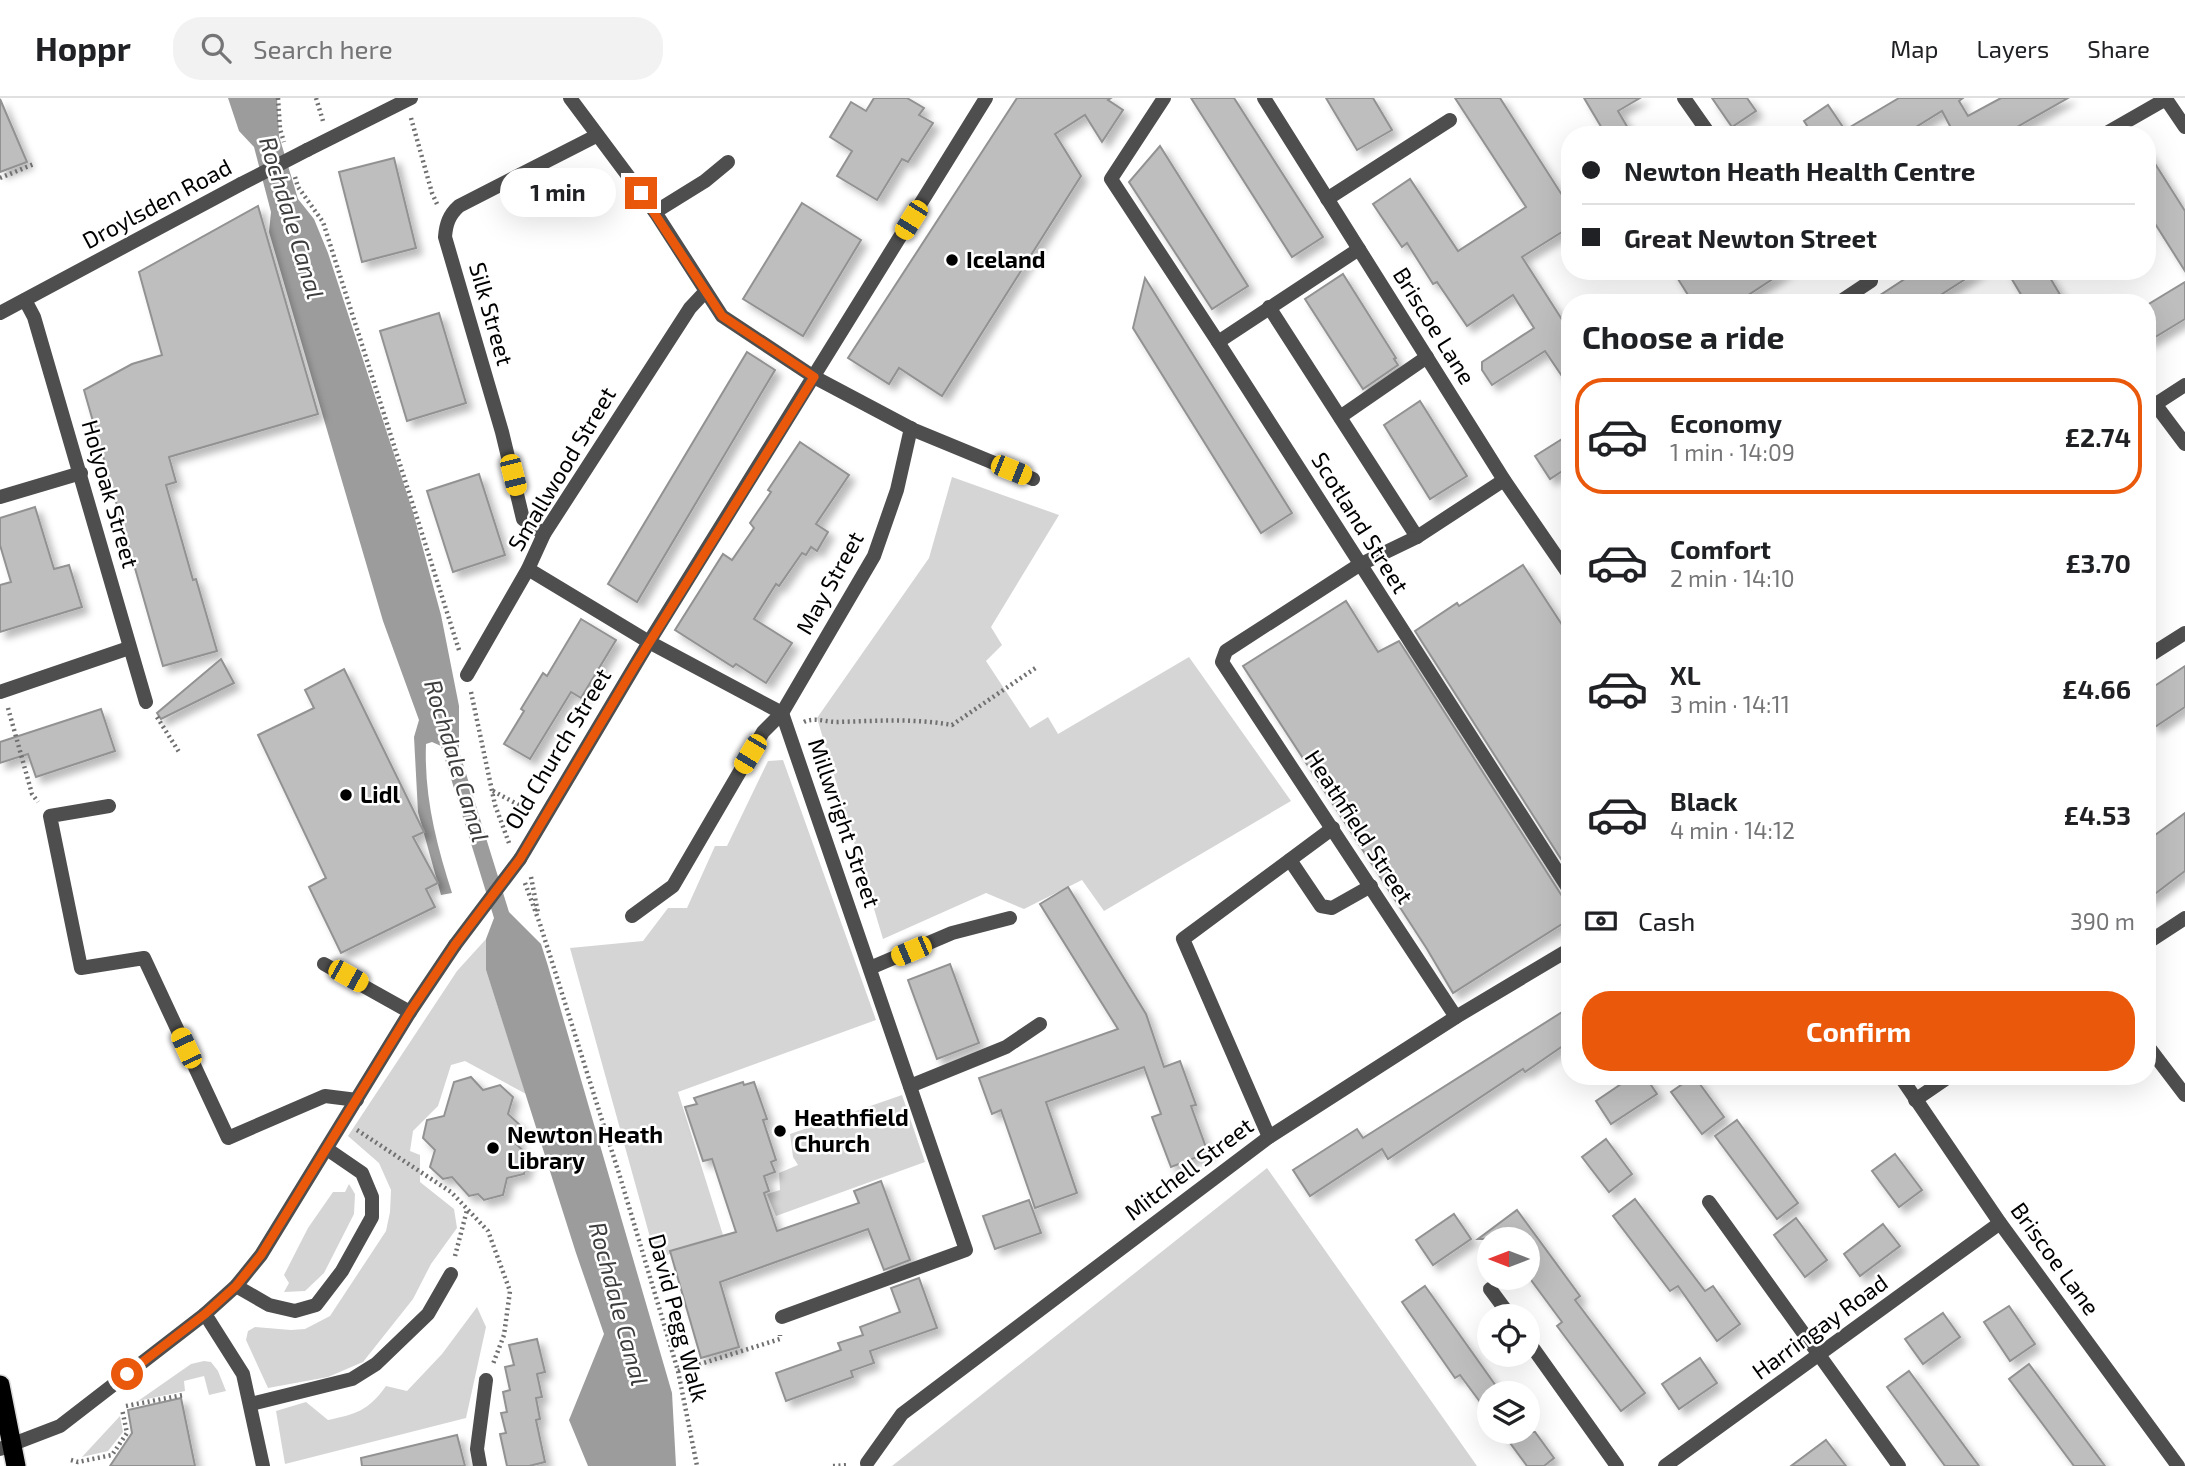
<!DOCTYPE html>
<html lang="en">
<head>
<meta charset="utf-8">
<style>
  :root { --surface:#fff; --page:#f2f2f2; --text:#202124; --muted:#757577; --line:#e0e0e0; --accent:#ea580c }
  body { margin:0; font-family:"Exo 2",sans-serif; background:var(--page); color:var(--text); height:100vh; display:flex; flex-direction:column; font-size:26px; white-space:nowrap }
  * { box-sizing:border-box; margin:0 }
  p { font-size:23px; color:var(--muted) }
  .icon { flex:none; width:38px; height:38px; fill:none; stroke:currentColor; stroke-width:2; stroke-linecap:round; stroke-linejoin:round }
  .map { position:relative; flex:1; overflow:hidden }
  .side { position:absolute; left:1561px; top:196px; width:595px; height:791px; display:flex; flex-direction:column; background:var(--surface); border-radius:28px; box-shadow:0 7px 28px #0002 }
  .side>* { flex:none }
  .hud { position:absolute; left:1561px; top:28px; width:595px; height:154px; border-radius:28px; box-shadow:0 7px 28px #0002; display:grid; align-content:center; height:154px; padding:0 21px; background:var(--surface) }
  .needle { width:46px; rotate:270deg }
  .controls { position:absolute; left:1477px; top:1129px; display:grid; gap:14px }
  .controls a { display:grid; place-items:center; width:63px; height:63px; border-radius:50%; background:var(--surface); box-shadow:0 7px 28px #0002; font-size:35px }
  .end { position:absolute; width:32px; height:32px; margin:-16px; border:9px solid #ea580c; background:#fff; box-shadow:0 0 0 4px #fff }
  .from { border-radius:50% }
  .bubble { position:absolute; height:49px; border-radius:24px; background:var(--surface); box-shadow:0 7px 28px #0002; font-size:23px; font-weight:700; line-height:49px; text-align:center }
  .car { position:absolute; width:21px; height:42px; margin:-21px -10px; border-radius:9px; box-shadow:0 0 5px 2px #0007; background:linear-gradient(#f5c518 24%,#345 0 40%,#f5c518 0 76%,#345 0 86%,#f5c518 0) }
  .hud b { display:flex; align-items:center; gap:24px; height:66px; font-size:26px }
  .hud b+b { border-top:2px solid var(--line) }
  .hud i { width:18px; height:18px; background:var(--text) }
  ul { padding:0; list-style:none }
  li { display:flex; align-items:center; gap:21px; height:116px; margin:0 14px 10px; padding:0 7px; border:4px solid transparent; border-radius:28px }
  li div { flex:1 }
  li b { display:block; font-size:26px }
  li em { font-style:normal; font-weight:700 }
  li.on { border-color:var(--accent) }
  li>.icon { width:63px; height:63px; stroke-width:1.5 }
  h2 { padding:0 21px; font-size:32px; line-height:84px }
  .pay { display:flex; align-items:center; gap:18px; height:77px; padding:0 21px; font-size:26px }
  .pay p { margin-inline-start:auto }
  .primary-button { display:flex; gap:14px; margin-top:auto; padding:14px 21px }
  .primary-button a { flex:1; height:80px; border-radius:28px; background:var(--accent); color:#fff; font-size:28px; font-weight:700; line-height:80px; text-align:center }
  header { display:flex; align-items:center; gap:42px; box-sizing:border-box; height:98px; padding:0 35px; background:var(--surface); border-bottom:2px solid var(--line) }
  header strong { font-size:33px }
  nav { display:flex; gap:38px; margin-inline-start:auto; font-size:24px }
  .search { width:490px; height:63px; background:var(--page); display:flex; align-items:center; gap:18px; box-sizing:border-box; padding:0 24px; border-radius:28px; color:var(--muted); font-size:26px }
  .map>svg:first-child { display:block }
  .green { fill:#d5d5d5 }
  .water { fill:#9c9c9c }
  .building { fill:#bebebe; stroke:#929292; stroke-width:2; filter:url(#shadow) }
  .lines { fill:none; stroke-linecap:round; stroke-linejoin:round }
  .trunk-casing { stroke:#dbdbdb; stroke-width:22 }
  .path { stroke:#707070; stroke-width:4.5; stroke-dasharray:2 3.5; stroke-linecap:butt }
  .service { stroke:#4e4e4e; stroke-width:14 }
  .minor { stroke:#4e4e4e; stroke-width:14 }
  .tertiary { stroke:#4e4e4e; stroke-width:14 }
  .trunk { stroke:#000; stroke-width:19 }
  .tertiary-bridge { stroke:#4e4e4e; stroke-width:14 }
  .route { stroke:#ea580c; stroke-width:9 }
  .poi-dot { fill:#000; stroke:#fff; stroke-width:2.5 }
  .labels { text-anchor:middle; stroke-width:5; stroke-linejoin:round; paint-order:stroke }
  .street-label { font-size:23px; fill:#000; stroke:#fff }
  .poi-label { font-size:23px; font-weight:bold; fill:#000; stroke:#fff; text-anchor:start }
  .water-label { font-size:24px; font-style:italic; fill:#3d3d3d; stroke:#fff }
</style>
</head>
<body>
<header>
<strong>Hoppr</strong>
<div class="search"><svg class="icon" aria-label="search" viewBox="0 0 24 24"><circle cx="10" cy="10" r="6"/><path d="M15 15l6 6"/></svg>Search here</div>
<nav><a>Map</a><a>Layers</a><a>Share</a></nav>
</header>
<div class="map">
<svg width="2185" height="1368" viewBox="0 0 2185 1368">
  <defs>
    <filter id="shadow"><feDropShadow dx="6" dy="6" stdDeviation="3.5" flood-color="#0004"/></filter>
  </defs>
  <rect width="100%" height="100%" fill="#fff"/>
  <!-- green -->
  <g class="green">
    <path d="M952,379L1059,417L991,529L1002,547L986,563L1030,630L1048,619L1058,636L1189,559L1291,703L1104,813L1082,782L1024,811L986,795L883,841L817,620L929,460Z"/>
    <path d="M783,662L876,922L678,994L723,1137L656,1161L570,850L643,843L668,810H687L715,748H727L768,663Z"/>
    <path d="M486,841V872L526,996L465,963L451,967L438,1008L413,1033L410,1053L420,1057V1084L454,1111L457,1130L431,1166L413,1201L363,1264L328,1279L268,1290L246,1242L248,1233L255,1229L291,1232L305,1231L330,1218L386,1133L390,1114L391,1092L379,1065L348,1038L457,873Z"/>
    <path d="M902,997L925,1064L776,1118L767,1096L780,1092L779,1075L798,1067L793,1059L790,1036Z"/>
    <path d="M1267,1070L1477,1368H892Z"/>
    <path d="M349,1086L355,1096L354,1116L324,1175L305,1193L284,1194L289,1185L284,1177L308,1130L333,1094H345Z"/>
    <path d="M477,1209L486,1229L466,1320L285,1366L276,1313L306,1304L328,1322C356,1316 368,1313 386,1288L407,1293L442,1256Z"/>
    <path d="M204,1263L211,1264L218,1273L226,1293L209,1297L204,1278L184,1283L185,1293L138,1303L191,1266Z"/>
    <path d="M120,1318L123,1334L108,1353L82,1359Z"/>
  </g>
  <!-- water -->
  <path class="water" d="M228,0H277L279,38L298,101L314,121L328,155L413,414L441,517L459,608V653L509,814L541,846L548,868L672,1295L676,1368H588L569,1322L604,1236L576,1155L486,872V841L494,820L441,648L432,644L426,646C424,698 436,745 452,795L441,797L418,714L414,639L419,622L383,523L269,134L271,114L254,49L239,33Z"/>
  <!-- building -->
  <g class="building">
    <path d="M874,0H907L924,10L919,17L933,25L908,64L902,61L877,102L837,78L852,53L830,39L851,4L866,13Z"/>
    <path d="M1017,0H1111L1108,2L1123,12L1102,44L1085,17L1055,36L1081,78L942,298L899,270L889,286L848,260Z"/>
    <path d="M1191,0H1234L1323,139L1292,159Z"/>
    <path d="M1326,0H1373L1392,32L1357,52Z"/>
    <path d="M1455,0H1500L1562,97L1570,92V129L1522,159L1570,234V290L1545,253L1492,287L1482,272V264L1534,230L1513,197L1467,228L1437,184L1433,186L1407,145L1402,149L1373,106L1410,81L1458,153L1526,109Z"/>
    <path d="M1584,0H1640L1618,13L1632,37H1606Z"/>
    <path d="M1712,0H1747L1756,13L1732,29Z"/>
    <path d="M1899,0H1963L1959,3L1968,18L2001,0H2068L2003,37H1936L1950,28L1942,13L1903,37H1813L1804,23L1828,7L1845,32Z"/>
    <path d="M0,1L27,64L0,74Z"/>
    <path d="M1160,48L1248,188L1212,211L1129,84Z"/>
    <path d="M2147,53L2185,113V173L2147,113Z"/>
    <path d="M394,60L416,150L362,164L339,74Z"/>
    <path d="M802,105L861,142L803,238L743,201Z"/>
    <path d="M258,108L318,316L169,359L176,384L166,387L193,482L196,481L217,553L163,568L84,292L132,266L162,257L139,174Z"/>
    <path d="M1673,173H1785L1736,205H1693Z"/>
    <path d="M1917,173H1978L1928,205H1868Z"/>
    <path d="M2007,173H2046L2065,205H2026Z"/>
    <path d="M1343,176L1396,260L1394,261L1398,267L1363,291L1305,201Z"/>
    <path d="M1145,180L1292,415L1261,435L1133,230Z"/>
    <path d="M2185,184V221L2147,244V207Z"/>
    <path d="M439,215L466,305L407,323L380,233Z"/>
    <path d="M747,254L775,272L637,504L608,486Z"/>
    <path d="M1420,303L1467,378L1430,401L1384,327Z"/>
    <path d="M1570,336V368L1550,381L1535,358Z"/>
    <path d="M800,344L849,377L816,426L828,434L817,453L811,449L806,457L802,455L779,488L776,486L754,521L792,545L766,585L736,566L733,569L675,532L723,456L732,462L754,430L750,425L771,394L768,392Z"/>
    <path d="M479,376L505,457L453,474L427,393Z"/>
    <path d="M35,409L54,471L69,467L82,509L0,534V487L11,484L0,447V420Z"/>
    <path d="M1523,467L1570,539V775L1415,533L1457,505L1459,508Z"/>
    <path d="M1346,503L1378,554L1399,543L1562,798L1570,803V821L1453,895L1427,851L1243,568Z"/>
    <path d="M581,521L616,542L581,600L571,594L530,661L504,646L524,613L521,611L543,575L547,578Z"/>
    <path d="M221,561L234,585L161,621L157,615Z"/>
    <path d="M2185,568V609L2155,629L2147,619V593Z"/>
    <path d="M344,571L424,734L413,739L438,785L426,791L435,809L341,855L309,789L326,780L258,637L314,610L305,592Z"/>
    <path d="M101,611L115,653L36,679L28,656L0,665V644Z"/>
    <path d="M2185,715V773L2147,802V743Z"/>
    <path d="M1068,789L1146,916L1164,969L1180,963L1196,1007L1191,1008L1208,1055L1171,1069L1152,1019L1161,1016L1144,969L1046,1004L1077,1095L1035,1110L1001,1012L992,1016L979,980L1118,931L1040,806Z"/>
    <path d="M950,866L979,945L937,961L908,882Z"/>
    <path d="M1570,909V943L1525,974L1523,971L1388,1061L1382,1051L1310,1098L1293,1072L1357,1031L1363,1040Z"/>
    <path d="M1633,978H1645L1657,996L1611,1026L1596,1003Z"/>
    <path d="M1694,978L1724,1019L1702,1036L1671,994Z"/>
    <path d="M471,979L483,992L500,987L513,999L508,1016L521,1028L516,1046L529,1058L524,1076L507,1080L503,1097L484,1102L478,1096L469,1098L452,1079L443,1081L430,1069L435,1052L423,1040L427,1022L444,1018L454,984Z"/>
    <path d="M743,984L744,987L754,984L767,1021L763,1022L776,1062L771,1064L775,1074L764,1078L769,1093L764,1095L777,1133L859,1105L854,1093L881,1083L910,1162L884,1172L868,1131L720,1184L739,1249L701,1260L670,1153L736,1134L712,1061L703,1063L685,1009L697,1006L694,1000Z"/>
    <path d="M1737,1022L1798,1105L1777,1121L1715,1038Z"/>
    <path d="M1606,1041L1632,1076L1609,1094L1582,1059Z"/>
    <path d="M1895,1056L1922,1092L1899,1109L1872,1073Z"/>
    <path d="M1635,1101L1705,1193L1713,1188L1740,1226L1717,1243L1678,1188L1670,1193L1613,1118Z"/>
    <path d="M1029,1102L1041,1135L995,1151L983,1118Z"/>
    <path d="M1517,1112L1580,1198L1575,1202L1645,1295L1621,1313L1557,1228L1562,1224L1528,1178V1141H1478Z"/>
    <path d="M1454,1116L1471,1141L1433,1167L1416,1142Z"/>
    <path d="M1796,1120L1827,1162L1805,1179L1774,1137Z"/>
    <path d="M1883,1126L1900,1148L1860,1178L1844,1156Z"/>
    <path d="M919,1180L937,1230L870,1253L874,1265L851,1273L853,1279L786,1303L776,1275L841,1252L838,1245L863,1237L860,1229L900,1214L891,1190Z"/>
    <path d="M1425,1188L1501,1295H1489V1316L1460,1277L1455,1280L1402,1204Z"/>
    <path d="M2009,1208L2035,1246L2010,1263L1984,1224Z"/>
    <path d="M1943,1215L1960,1239L1923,1266L1905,1241Z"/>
    <path d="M537,1241L545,1274L537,1276L542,1299L536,1300L540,1321L536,1322L545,1364L529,1368H507L500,1336L506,1335L501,1315L507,1314L503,1294L510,1292L505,1269L514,1267L509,1247Z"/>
    <path d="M1700,1260L1717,1285L1679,1311L1662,1286Z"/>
    <path d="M2029,1266L2105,1368H2074L2009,1281Z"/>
    <path d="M1909,1273L1979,1368H1945L1887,1289Z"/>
    <path d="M181,1300L195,1368H110L132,1335L128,1312Z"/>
    <path d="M1502,1334H1535L1554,1360L1544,1368H1527Z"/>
    <path d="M457,1337L465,1368H362L361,1360Z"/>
    <path d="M1826,1342L1846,1368H1791Z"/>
  </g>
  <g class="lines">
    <!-- trunk casing -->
    <g class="trunk-casing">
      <path id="trunk" d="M0,1287L16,1368"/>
    </g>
    <!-- path -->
    <g class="path">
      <path d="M278,0L280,31L284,44"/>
      <path d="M316,0L323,23"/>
      <path d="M411,20L432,95L437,106"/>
      <path d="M295,79L298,89L323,124L459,552"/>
      <path d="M0,80L34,66"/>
      <path d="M471,594L495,707L509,745"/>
      <path d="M8,610L32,696L38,704"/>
      <path d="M157,619L179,654"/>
      <path d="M804,624C814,619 826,624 837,624C876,623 913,620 952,627L1037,569"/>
      <path d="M493,693L528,712"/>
      <path d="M531,779L538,815"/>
      <path d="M525,785L540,826L621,1082L678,1273L697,1368"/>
      <path d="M357,1032L451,1094L488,1133L510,1193L504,1237L493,1266"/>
      <path d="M455,1158L467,1112"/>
      <path d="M678,1273L780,1241V1237"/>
      <path d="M126,1308L183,1297"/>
      <path d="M71,1362L78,1364L112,1357L127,1335L122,1311"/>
      <path d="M833,1368L849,1367"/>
    </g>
    <!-- service -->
    <g class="service">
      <path d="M655,114L705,83L728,64"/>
      <path d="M1269,209L1417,439"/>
      <path d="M0,399L81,375"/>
      <path d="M1290,762L1321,808L1332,810L1371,788"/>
      <path d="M632,818L673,788L763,634L782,615"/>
      <path d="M324,866L410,914"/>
      <path d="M1269,1039L1183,841L1333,730"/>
      <path d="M236,1188L269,1207L295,1213L316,1207L342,1173L372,1119V1099L362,1075L327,1051"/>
      <path d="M251,1306L352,1281L376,1266L428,1216L451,1176"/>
    </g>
    <!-- minor -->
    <g class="minor">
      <path d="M570,0L655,114L722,218L814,279L914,332L1033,381"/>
      <path d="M1164,0L1111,81L1218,244L1570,793"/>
      <path d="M1684,0L1710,37"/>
      <path d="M2103,37L2166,1L2185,29"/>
      <path d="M1327,101L1450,22"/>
      <path d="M25,202L34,219L146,604"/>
      <path d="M1838,205L1871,183"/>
      <path d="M1218,244L1359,151"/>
      <path d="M2155,306L2185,346"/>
      <path d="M2148,311L2185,287"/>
      <path d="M1340,319L1427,259"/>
      <path d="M544,436L523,421L502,334L445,139C446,126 449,117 459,108L596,38"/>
      <path d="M528,471L649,544L782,615L966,1152L782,1219"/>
      <path d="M2147,559L2185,535"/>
      <path d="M467,577L528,471L544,436L690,210L705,194"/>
      <path d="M0,594L129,550"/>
      <path d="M782,615L874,458L897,392L911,330"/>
      <path d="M109,708L50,718L81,870L144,860L228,1040L325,998L357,1002"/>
      <path d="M2147,845L2185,820"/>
      <path d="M870,870L952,835L1010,820"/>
      <path d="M1456,919L1222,564L1226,553L1359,467L1417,439L1504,382"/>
      <path d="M2147,947L2185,997"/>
      <path d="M910,988L1006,949L1040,926"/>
      <path d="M1915,1002L1950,978"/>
      <path d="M1709,1104L1899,1368"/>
      <path d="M1490,1191L1510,1218"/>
      <path d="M205,1216L243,1276L263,1368"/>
      <path d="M1528,1243L1617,1368"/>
      <path d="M867,1365L902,1316L1269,1039L1456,919L1570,851"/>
      <path d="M480,1368L477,1351L486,1282"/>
      <path d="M1665,1368L2000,1125"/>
    </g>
    <!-- tertiary -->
    <g class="tertiary">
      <path d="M1264,0L1504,382L1570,478"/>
      <path d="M307,52L411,0"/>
      <path d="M0,215L241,86"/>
      <path d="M520,761L649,544L986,0"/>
      <path d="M1900,978L2000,1125L2178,1368"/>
      <path d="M0,1351L60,1328L205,1216L236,1188L261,1157L410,914L455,847"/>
    </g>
    <!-- trunk -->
    <use href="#trunk" class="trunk"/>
    <!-- tertiary-bridge -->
    <g class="tertiary-bridge">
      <path d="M241,86L307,52"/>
      <path d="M455,847L520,761"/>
    </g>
  </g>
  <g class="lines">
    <!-- route -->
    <path class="route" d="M127,1276L205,1216L236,1188L261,1157L410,914L455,847L520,761L636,566L814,279L722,218L641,95"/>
  </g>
  <!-- markers -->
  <g class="poi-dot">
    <circle cx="952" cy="162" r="7"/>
    <circle cx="346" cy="697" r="7"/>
    <circle cx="780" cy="1033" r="7"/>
    <circle cx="493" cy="1050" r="7"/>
  </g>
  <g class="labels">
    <!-- street labels -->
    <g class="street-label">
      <text transform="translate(157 106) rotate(-28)" y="8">Droylsden Road</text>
      <text transform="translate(491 216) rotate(74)" y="8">Silk Street</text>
      <text transform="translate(1434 228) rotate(58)" y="8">Briscoe Lane</text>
      <text transform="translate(562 371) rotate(-59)" y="8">Smallwood Street</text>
      <text transform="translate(110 396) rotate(74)" y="8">Holyoak Street</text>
      <text transform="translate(1360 425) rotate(58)" y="8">Scotland Street</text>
      <text transform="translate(830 485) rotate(-61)" y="8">May Street</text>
      <text transform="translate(558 651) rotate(-59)" y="8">Old Church Street</text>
      <text transform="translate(844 725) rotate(71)" y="8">Millwright Street</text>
      <text transform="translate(1359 729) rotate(57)" y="8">Heathfield Street</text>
      <text transform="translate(1189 1071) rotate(-37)" y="8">Mitchell Street</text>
      <text transform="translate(2055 1161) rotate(54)" y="8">Briscoe Lane</text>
      <text transform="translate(678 1220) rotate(75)" y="8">David Pegg Walk</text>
      <text transform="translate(1820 1229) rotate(-36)" y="8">Harringay Road</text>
    </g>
    <!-- poi labels -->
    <g class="poi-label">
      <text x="966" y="170">Iceland</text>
      <text x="360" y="705">Lidl</text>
      <text x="794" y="1028">Heathfield<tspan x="794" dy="26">Church</tspan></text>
      <text x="507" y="1045">Newton Heath<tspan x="507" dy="26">Library</tspan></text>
    </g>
    <!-- water labels -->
    <g class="water-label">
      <text transform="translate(291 120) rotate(73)" y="8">Rochdale Canal</text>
      <text transform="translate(456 663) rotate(73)" y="8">Rochdale Canal</text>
      <text transform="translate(618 1206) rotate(75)" y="8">Rochdale Canal</text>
    </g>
  </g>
</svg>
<div class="controls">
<a><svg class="needle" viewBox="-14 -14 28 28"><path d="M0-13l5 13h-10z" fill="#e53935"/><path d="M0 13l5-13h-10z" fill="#757577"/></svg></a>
<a><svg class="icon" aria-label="locate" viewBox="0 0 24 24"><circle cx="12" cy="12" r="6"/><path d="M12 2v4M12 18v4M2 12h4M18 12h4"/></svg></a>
<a><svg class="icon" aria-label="layers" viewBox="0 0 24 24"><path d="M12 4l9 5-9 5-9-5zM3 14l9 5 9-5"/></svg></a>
</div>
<i class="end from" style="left:127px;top:1276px"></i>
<i class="end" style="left:641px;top:95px"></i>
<div class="bubble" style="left:500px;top:70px;width:116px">1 min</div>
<i class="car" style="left:911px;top:122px;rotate:212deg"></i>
<i class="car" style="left:1011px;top:372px;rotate:112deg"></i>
<i class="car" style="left:513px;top:377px;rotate:166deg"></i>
<i class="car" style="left:750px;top:656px;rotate:211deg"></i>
<i class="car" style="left:911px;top:853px;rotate:247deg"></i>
<i class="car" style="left:348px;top:878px;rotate:119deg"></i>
<i class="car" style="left:186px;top:950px;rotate:335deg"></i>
<div class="hud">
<b><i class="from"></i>Newton Heath Health Centre</b>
<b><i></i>Great Newton Street</b>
</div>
<section class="side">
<h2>Choose a ride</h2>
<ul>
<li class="on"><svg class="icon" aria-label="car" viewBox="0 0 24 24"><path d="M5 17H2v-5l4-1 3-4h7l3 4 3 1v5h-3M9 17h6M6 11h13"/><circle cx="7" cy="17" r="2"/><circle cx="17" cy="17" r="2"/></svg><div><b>Economy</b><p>1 min · 14:09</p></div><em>£2.74</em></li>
<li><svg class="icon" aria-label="car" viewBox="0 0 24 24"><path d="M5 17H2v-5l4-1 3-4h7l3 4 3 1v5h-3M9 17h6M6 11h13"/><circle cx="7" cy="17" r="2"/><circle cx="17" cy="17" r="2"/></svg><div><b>Comfort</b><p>2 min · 14:10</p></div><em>£3.70</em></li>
<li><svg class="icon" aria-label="car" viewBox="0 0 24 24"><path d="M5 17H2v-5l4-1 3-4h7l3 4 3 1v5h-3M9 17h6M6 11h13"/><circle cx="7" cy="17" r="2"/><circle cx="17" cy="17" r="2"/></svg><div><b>XL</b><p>3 min · 14:11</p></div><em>£4.66</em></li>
<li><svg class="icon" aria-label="car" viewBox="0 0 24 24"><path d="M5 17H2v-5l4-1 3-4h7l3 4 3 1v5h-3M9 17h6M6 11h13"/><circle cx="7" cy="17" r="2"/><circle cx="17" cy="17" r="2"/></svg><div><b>Black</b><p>4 min · 14:12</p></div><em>£4.53</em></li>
</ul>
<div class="pay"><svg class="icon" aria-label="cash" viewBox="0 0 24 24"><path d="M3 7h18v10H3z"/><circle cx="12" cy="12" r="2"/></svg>Cash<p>390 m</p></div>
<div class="primary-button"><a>Confirm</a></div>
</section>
</div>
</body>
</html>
